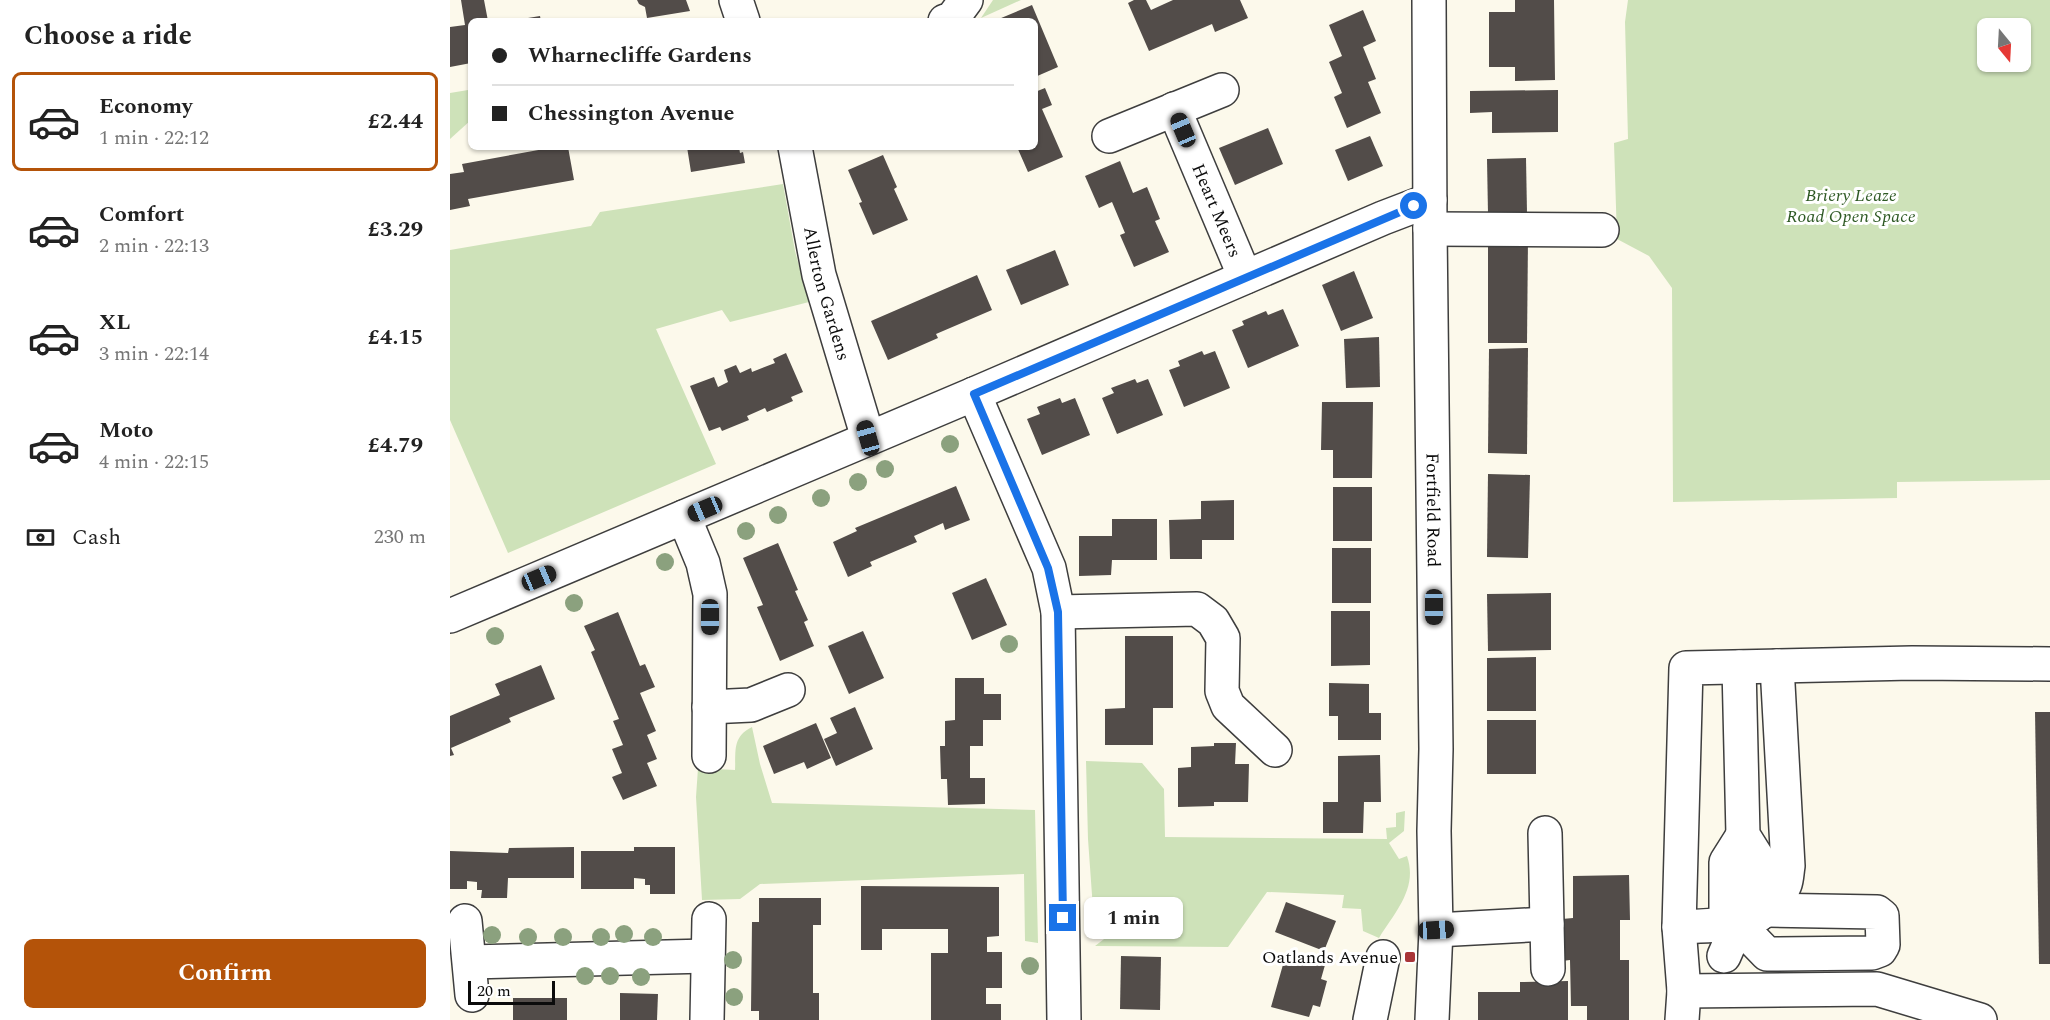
<!DOCTYPE html>
<html lang="en">
<head>
<meta charset="utf-8">
<style>
  :root { --surface:#fff; --page:#f6f6f6; --text:#222; --muted:#767676; --line:#e0e0e0; --accent:#b45309 }
  body { margin:0; font-family:Spectral,serif; background:var(--page); color:var(--text); height:100vh; display:flex; flex-direction:column; font-size:22px; white-space:nowrap }
  * { box-sizing:border-box; margin:0 }
  p { font-size:20px; color:var(--muted) }
  .icon { flex:none; width:33px; height:33px; fill:none; stroke:currentColor; stroke-width:2; stroke-linecap:round; stroke-linejoin:round }
  .map { position:relative; flex:1; overflow:hidden }
  .side { display:flex; flex-direction:column; background:var(--surface); width:450px }
  .side>* { flex:none }
  .banner { position:absolute; left:18px; top:18px; width:570px; height:132px; border-radius:9px; box-shadow:0 2px 4px #0004; display:grid; align-content:center; height:132px; padding:0 24px; background:var(--surface) }
  .needle { width:39px; rotate:162deg }
  .controls { position:absolute; left:1527px; top:18px; display:grid; gap:12px }
  .controls a { display:grid; place-items:center; width:54px; height:54px; border-radius:9px; background:var(--surface); box-shadow:0 2px 4px #0004; font-size:30px }
  .scale { position:absolute; left:18px; bottom:15px; width:87px; box-sizing:border-box; padding-left:6px; border:3px solid #0b0b0b; border-top:0; font-size:16px; line-height:21px; white-space:nowrap; color:#0b0b0b; -webkit-text-stroke:4px #fff; paint-order:stroke }
  .end { position:absolute; width:27px; height:27px; margin:-14px; border:8px solid #1a73e8; background:#fff; box-shadow:0 0 0 3px #fff }
  .from { border-radius:50% }
  .bubble { position:absolute; height:42px; border-radius:9px; background:var(--surface); box-shadow:0 2px 4px #0004; font-size:20px; font-weight:700; line-height:42px; text-align:center }
  .car { position:absolute; width:18px; height:36px; margin:-18px -9px; border-radius:8px; box-shadow:0 0 4px 2px #0007; background:linear-gradient(#222 24%,#8ab4d8 0 40%,#222 0 76%,#8ab4d8 0 86%,#222 0) }
  .banner b { display:flex; align-items:center; gap:21px; height:57px; font-size:22px }
  .banner b+b { border-top:2px solid var(--line) }
  .banner i { width:15px; height:15px; background:var(--text) }
  ul { padding:0; list-style:none }
  li { display:flex; align-items:center; gap:18px; height:99px; margin:0 12px 9px; padding:0 12px; border:3px solid transparent; border-radius:9px }
  li div { flex:1 }
  li b { display:block; font-size:22px }
  li em { font-style:normal; font-weight:700 }
  li.on { border-color:var(--accent) }
  li>.icon { width:54px; height:54px; stroke-width:1.5 }
  h2 { padding:0 24px; font-size:27px; line-height:72px }
  .pay { display:flex; align-items:center; gap:15px; height:66px; padding:0 24px; font-size:22px }
  .pay p { margin-inline-start:auto }
  .cta { display:flex; gap:12px; margin-top:auto; padding:12px 24px }
  .cta a { flex:1; height:69px; border-radius:9px; background:var(--accent); color:#fff; font-size:24px; font-weight:700; line-height:69px; text-align:center }
  main { display:flex; flex:1; min-height:0 }
  .map>svg:first-child { display:block }
  .green { fill:#cee2b9; fill-rule:evenodd }
  .building { fill:#524c49 }
  .lines { fill:none; stroke-linecap:round; stroke-linejoin:round }
  .minor-casing { stroke:#3e3e3e; stroke-width:36 }
  .minor { stroke:#fff; stroke-width:33 }
  .tree { fill:#8ba17e }
  .route { stroke:#1a73e8; stroke-width:8 }
  .poi-dot { fill:#a93539; stroke:#fff; stroke-width:2 }
  .labels { text-anchor:middle; stroke-width:6; stroke-linejoin:round; paint-order:stroke }
  .park-label { font-size:18px; font-style:italic; fill:#2e5924; stroke:#fff }
  .street-label { font-size:18px; fill:#0b0b0b; stroke:#fff }
  .poi-label { font-size:18px; fill:#0b0b0b; stroke:#fff; text-anchor:end }
</style>
</head>
<body>
<main>
<section class="side">
<h2>Choose a ride</h2>
<ul>
<li class="on"><svg class="icon" aria-label="car" viewBox="0 0 24 24"><path d="M5 17H2v-5l4-1 3-4h7l3 4 3 1v5h-3M9 17h6M6 11h13"/><circle cx="7" cy="17" r="2"/><circle cx="17" cy="17" r="2"/></svg><div><b>Economy</b><p>1 min · 22:12</p></div><em>£2.44</em></li>
<li><svg class="icon" aria-label="car" viewBox="0 0 24 24"><path d="M5 17H2v-5l4-1 3-4h7l3 4 3 1v5h-3M9 17h6M6 11h13"/><circle cx="7" cy="17" r="2"/><circle cx="17" cy="17" r="2"/></svg><div><b>Comfort</b><p>2 min · 22:13</p></div><em>£3.29</em></li>
<li><svg class="icon" aria-label="car" viewBox="0 0 24 24"><path d="M5 17H2v-5l4-1 3-4h7l3 4 3 1v5h-3M9 17h6M6 11h13"/><circle cx="7" cy="17" r="2"/><circle cx="17" cy="17" r="2"/></svg><div><b>XL</b><p>3 min · 22:14</p></div><em>£4.15</em></li>
<li><svg class="icon" aria-label="car" viewBox="0 0 24 24"><path d="M5 17H2v-5l4-1 3-4h7l3 4 3 1v5h-3M9 17h6M6 11h13"/><circle cx="7" cy="17" r="2"/><circle cx="17" cy="17" r="2"/></svg><div><b>Moto</b><p>4 min · 22:15</p></div><em>£4.79</em></li>
</ul>
<div class="pay"><svg class="icon" aria-label="cash" viewBox="0 0 24 24"><path d="M3 7h18v10H3z"/><circle cx="12" cy="12" r="2"/></svg>Cash<p>230 m</p></div>
<div class="cta"><a>Confirm</a></div>
</section>
<div class="map">
<svg width="1600" height="1020" viewBox="0 0 1600 1020">
  <rect width="100%" height="100%" fill="#fcf9eb"/>
  <!-- green -->
  <g class="green">
    <path d="M543,0H571L531,18Z"/>
    <path d="M1178,0H1600V480L1447,482V498L1223,502L1222,288L1199,256L1167,239L1164,143L1178,139L1175,22ZM1538,28H1570V62H1538Z"/>
    <path d="M18,90L21,120L0,139V93Z"/>
    <path d="M333,184L345,251L359,302L280,322L272,310L206,329L266,464L58,553L0,420V250L141,226L150,212Z"/>
    <path d="M302,727L310,764L322,803L585,810L588,943L575,941L574,874L310,884L290,899L252,900L246,797L248,768L285,770C286,751 282,737 302,727Z"/>
    <path d="M636,761L692,763L714,789L715,837L937,839L936,828L946,827V813L955,811L954,831L939,843L949,859L957,856C968,888 946,911 929,938L913,931L911,909L892,908L894,895L817,892L778,947L645,946L658,936L644,923L638,839Z"/>
  </g>
  <!-- building -->
  <g class="building">
    <path d="M11,0H34L38,21H21V63L0,67V27L15,25Z"/>
    <path d="M187,0H236L240,11L197,18L195,7L189,4Z"/>
    <path d="M684,0H696L701,10L723,0H790L798,18L765,32L762,24L699,51L678,3Z"/>
    <path d="M1065,0H1104L1105,80L1065,81V67H1039V12H1065Z"/>
    <path d="M582,5L608,67L585,77V21H544Z"/>
    <path d="M913,10L926,41L913,47L926,79L918,82L931,113L897,128L884,97L892,93L879,62L892,56L879,25Z"/>
    <path d="M90,16L91,21H67L66,20Z"/>
    <path d="M595,88L602,105L592,109L613,157L578,172L567,147H585V92Z"/>
    <path d="M1108,90V132L1042,133V112L1020,113V91Z"/>
    <path d="M818,128L833,164L785,185L769,148Z"/>
    <path d="M920,136L933,166L898,181L885,150Z"/>
    <path d="M105,147H118L124,180L18,199L20,206L0,210V174L14,172L12,164Z"/>
    <path d="M237,147H289L290,153L293,152L295,163L241,172Z"/>
    <path d="M433,155L447,187L444,189L458,220L423,235L409,203L412,202L398,170Z"/>
    <path d="M1076,158L1077,213L1038,214L1037,159Z"/>
    <path d="M670,161L683,193L697,187L710,219L705,221L719,252L684,267L670,235L675,233L662,202L649,208L635,176Z"/>
    <path d="M1038,237L1078,238L1077,343H1038Z"/>
    <path d="M605,250L619,285L571,305L556,270Z"/>
    <path d="M904,271L923,318L891,331L872,285Z"/>
    <path d="M527,275L542,310L486,334L488,338L438,360L421,321Z"/>
    <path d="M833,309L849,346L798,368L782,330L794,325L792,321L816,311L818,315Z"/>
    <path d="M929,337L930,387L896,388L894,339Z"/>
    <path d="M1078,348L1077,454L1038,453L1039,349Z"/>
    <path d="M752,351L754,355L765,351L780,388L734,407L719,370L730,366L728,361Z"/>
    <path d="M336,353L353,392L341,397L343,401L317,412L315,408L297,416L299,420L272,431L270,427L259,431L240,386L264,377L268,387L278,382L274,370L286,365L290,373L301,368L302,372L325,363L323,359Z"/>
    <path d="M685,379L687,383L698,379L713,415L667,434L652,398L664,393L661,388Z"/>
    <path d="M610,398L612,403L625,398L640,435L592,455L577,419L590,414L587,407Z"/>
    <path d="M872,402H923L922,478H883V450H871Z"/>
    <path d="M1038,474L1080,475L1078,558L1037,557Z"/>
    <path d="M506,486L520,520L495,530L493,523L464,536L467,542L420,562L422,566L398,577L383,542L407,531L405,528Z"/>
    <rect x="883" y="487" width="39" height="54"/>
    <path d="M784,500V540H752V559H720L719,520L751,519V501Z"/>
    <path d="M662,519H707V560H662L661,575L629,576V536H662Z"/>
    <path d="M328,543L348,590L345,591L358,620L354,622L364,646L330,661L307,607L313,605L293,558Z"/>
    <rect x="882" y="548" width="39" height="55"/>
    <path d="M536,578L557,625L522,640L502,593Z"/>
    <path d="M1101,593V650L1038,651L1037,594Z"/>
    <path d="M881,611H920V665L881,666Z"/>
    <path d="M168,612L190,666L195,664L205,687L190,693L206,731L197,735L207,759L197,763L207,786L173,800L162,777L172,773L162,749L173,745L163,721L169,719L141,652L145,650L134,626Z"/>
    <path d="M413,631L434,678L399,694L378,646Z"/>
    <path d="M675,636H723V708H703V745H655V709L675,708Z"/>
    <path d="M1086,657V711H1037V658Z"/>
    <path d="M91,665L105,699L59,718L61,722L1,748L4,755L0,756V716L50,695L45,684Z"/>
    <path d="M505,678H534V694H551V720H533V746H520V778H535V804L498,805L497,779H491L490,746H495V721L505,720Z"/>
    <path d="M879,683L919,684V713H931V740H888V716H879Z"/>
    <path d="M405,707L423,749L386,766L374,739L387,733L380,718Z"/>
    <path d="M1585,712H1600V964H1589Z"/>
    <rect x="1037" y="720" width="49" height="54"/>
    <path d="M366,723L381,758L357,769L354,762L324,774L313,746Z"/>
    <path d="M764,743H786L785,764H799L798,802H764V806L728,807V768L741,767V747L764,746Z"/>
    <path d="M930,755L931,802H914L913,833H873V802H888V756Z"/>
    <path d="M124,847V878H58L57,898H31L32,890H27V882L17,881V889H0V851L58,853L59,848Z"/>
    <path d="M184,847H225V894H200V885H195V879L184,878V889H131V851H184Z"/>
    <path d="M1179,875L1180,920H1170V960H1179V1020H1137V1006H1121L1120,960L1112,961V919L1123,918V876Z"/>
    <path d="M411,886L549,887V936L537,937V952H552V988H536V1004H551V1020H481V953H498V929H432V950H411Z"/>
    <path d="M309,898H371V925H363V993H369V1020H309V1011H301L302,922H309Z"/>
    <path d="M836,902L886,921L874,951L825,932Z"/>
    <path d="M836,954L875,965L871,979L877,981L870,1007L863,1005L859,1017L821,1007Z"/>
    <path d="M671,956L711,957L710,1010L670,1009Z"/>
    <path d="M1118,981V1020H1028V992H1070V982Z"/>
    <path d="M170,993L208,994L207,1020H170Z"/>
    <rect x="63" y="998" width="54" height="22"/>
  </g>
  <g class="lines">
    <!-- minor casing -->
    <g class="minor-casing">
      <g id="minor">
        <path d="M286,0L293,21"/>
        <path id="s1" d="M979,0L980,229L986,749L984,831L986,930L982,1020"/>
        <path d="M495,21L502,19L516,0"/>
        <path id="s2" d="M724,109L795,277"/>
        <path d="M659,136L772,90"/>
        <path id="s3" d="M345,147L369,275L418,438"/>
        <path d="M980,229L1152,230"/>
        <path d="M524,394L599,568L608,612L614,1020"/>
        <path d="M234,517L253,563L260,594L259,756"/>
        <path d="M608,612L747,609L763,621L773,638L772,691L778,706L825,750"/>
        <path d="M0,616L524,394L933,218L980,200"/>
        <path d="M1289,667L1293,835L1308,859V915"/>
        <path d="M259,707L301,705L338,690"/>
        <path d="M1095,833L1098,969"/>
        <path d="M15,921L22,995"/>
        <path d="M1276,924V862L1293,835"/>
        <path d="M1229,927C1268,925 1319,928 1335,884C1337,879 1337,871 1338,866L1327,666"/>
        <path d="M986,930L1097,924"/>
        <path d="M1274,956L1288,924L1317,954L1422,953L1430,950L1433,945L1432,916L1427,912L1319,910"/>
        <path d="M20,962L257,956"/>
        <path d="M1234,991L1427,989L1530,1020"/>
        <path d="M257,1020L259,919"/>
        <path d="M920,1020L933,957"/>
        <path d="M1232,1020L1234,991L1229,927L1236,668L1462,663L1600,664"/>
      </g>
    </g>
    <!-- minor -->
    <use href="#minor" class="minor"/>
  </g>
  <!-- trees -->
  <g class="tree">
    <circle cx="500" cy="444" r="9"/>
    <circle cx="435" cy="469" r="9"/>
    <circle cx="408" cy="482" r="9"/>
    <circle cx="371" cy="498" r="9"/>
    <circle cx="328" cy="515" r="9"/>
    <circle cx="296" cy="531" r="9"/>
    <circle cx="215" cy="562" r="9"/>
    <circle cx="124" cy="603" r="9"/>
    <circle cx="45" cy="636" r="9"/>
    <circle cx="559" cy="644" r="9"/>
    <circle cx="174" cy="934" r="9"/>
    <circle cx="42" cy="935" r="9"/>
    <circle cx="78" cy="937" r="9"/>
    <circle cx="113" cy="937" r="9"/>
    <circle cx="151" cy="937" r="9"/>
    <circle cx="203" cy="937" r="9"/>
    <circle cx="283" cy="960" r="9"/>
    <circle cx="580" cy="966" r="9"/>
    <circle cx="135" cy="976" r="9"/>
    <circle cx="160" cy="976" r="9"/>
    <circle cx="191" cy="977" r="9"/>
    <circle cx="284" cy="997" r="9"/>
  </g>
  <g class="lines">
    <!-- route -->
    <path class="route" d="M613,918L608,612L598,568L524,394L964,206"/>
  </g>
  <!-- markers -->
  <rect class="poi-dot" x="954" y="951" width="12" height="12" rx="3"/>
  <g class="labels">
    <!-- park labels -->
    <g class="park-label">
      <text x="1401" y="201">Briery Leaze<tspan x="1401" dy="21">Road Open Space</tspan></text>
    </g>
    <!-- street labels -->
    <g class="street-label">
      <text dy="6" stroke="none"><textPath href="#s2" startOffset="110">Heart Meers</textPath></text>
      <text dy="6" stroke="none"><textPath href="#s3" startOffset="150">Allerton Gardens</textPath></text>
      <text dy="6" stroke="none"><textPath href="#s1" startOffset="510">Fortfield Road</textPath></text>
    </g>
    <!-- poi labels -->
    <g class="poi-label">
      <text x="948" y="963">Oatlands Avenue</text>
    </g>
  </g>
</svg>
<div class="controls">
<a><svg class="needle" viewBox="-14 -14 28 28"><path d="M0-13l5 13h-10z" fill="#e53935"/><path d="M0 13l5-13h-10z" fill="#767676"/></svg></a>
</div>
<div class="scale">20 m</div>
<i class="end from" style="left:964px;top:206px"></i>
<i class="end" style="left:613px;top:918px"></i>
<div class="bubble" style="left:634px;top:897px;width:99px">1 min</div>
<i class="car" style="left:733px;top:130px;rotate:337deg"></i>
<i class="car" style="left:418px;top:438px;rotate:344deg"></i>
<i class="car" style="left:255px;top:509px;rotate:247deg"></i>
<i class="car" style="left:89px;top:578px;rotate:67deg"></i>
<i class="car" style="left:984px;top:607px;rotate:180deg"></i>
<i class="car" style="left:260px;top:617px;rotate:180deg"></i>
<i class="car" style="left:986px;top:930px;rotate:87deg"></i>
<div class="banner">
<b><i class="from"></i>Wharnecliffe Gardens</b>
<b><i></i>Chessington Avenue</b>
</div>
</div>
</main>
</body>
</html>
